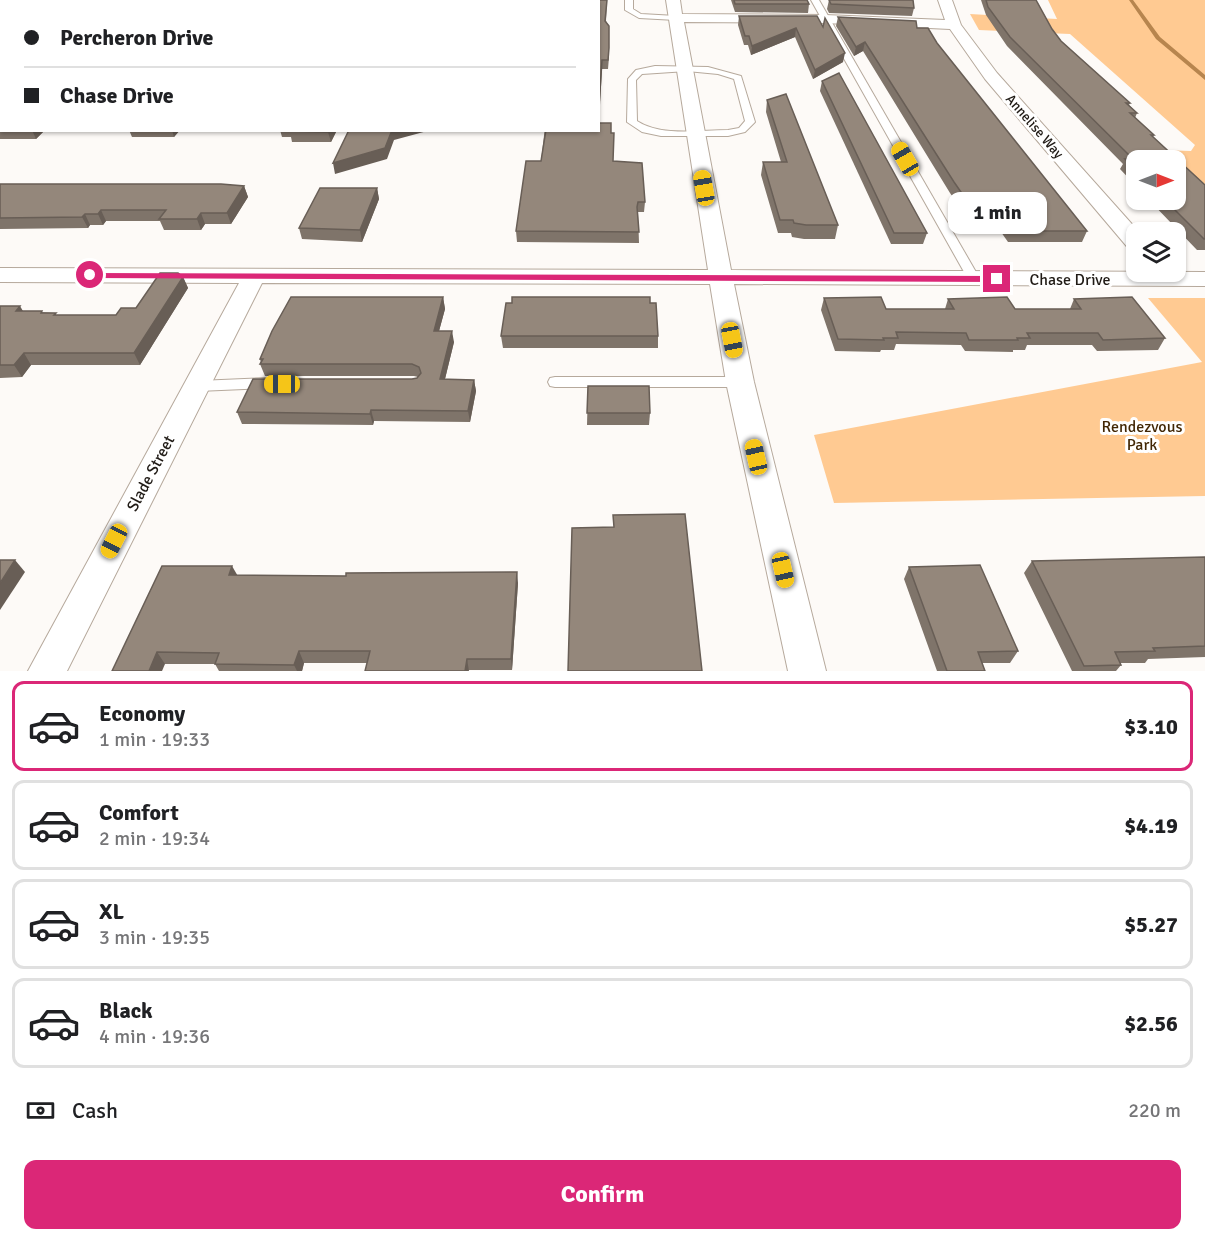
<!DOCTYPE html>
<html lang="en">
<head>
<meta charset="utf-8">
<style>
  :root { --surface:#fff; --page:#f2f2f2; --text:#202124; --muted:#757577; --line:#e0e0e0; --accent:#db2777 }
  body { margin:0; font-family:Signika,sans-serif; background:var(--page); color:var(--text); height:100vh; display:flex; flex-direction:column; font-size:22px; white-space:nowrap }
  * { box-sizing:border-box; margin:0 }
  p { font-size:20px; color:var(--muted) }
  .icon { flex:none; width:33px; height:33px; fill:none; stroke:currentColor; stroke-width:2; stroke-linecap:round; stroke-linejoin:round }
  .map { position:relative; height:671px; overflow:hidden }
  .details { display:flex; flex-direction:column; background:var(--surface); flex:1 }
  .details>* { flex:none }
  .guide { position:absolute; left:0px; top:0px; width:600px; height:132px; box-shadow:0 2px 4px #0004; display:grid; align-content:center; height:132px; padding:0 24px; background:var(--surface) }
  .needle { width:39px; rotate:90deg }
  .buttons { position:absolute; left:1126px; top:150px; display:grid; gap:12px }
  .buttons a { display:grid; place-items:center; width:60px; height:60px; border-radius:12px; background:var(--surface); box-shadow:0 2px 4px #0004; font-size:30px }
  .end { position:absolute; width:27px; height:27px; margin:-14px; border:8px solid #db2777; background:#fff; box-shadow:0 0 0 3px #fff }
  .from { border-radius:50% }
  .bubble { position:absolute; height:42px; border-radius:12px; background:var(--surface); box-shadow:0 2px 4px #0004; font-size:20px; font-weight:700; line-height:42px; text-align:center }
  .car { position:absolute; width:18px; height:36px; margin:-18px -9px; border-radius:8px; box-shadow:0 0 4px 2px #0007; background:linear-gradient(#f5c518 24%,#345 0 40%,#f5c518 0 76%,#345 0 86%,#f5c518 0) }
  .guide b { display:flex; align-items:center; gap:21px; height:57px; font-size:22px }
  .guide b+b { border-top:2px solid var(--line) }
  .guide i { width:15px; height:15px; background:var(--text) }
  ul { padding:10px 0 0; list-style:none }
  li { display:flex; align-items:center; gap:18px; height:90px; margin:0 12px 9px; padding:0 12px; border:3px solid var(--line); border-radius:12px }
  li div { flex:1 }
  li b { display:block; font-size:22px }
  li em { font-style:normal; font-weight:700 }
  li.current { border-color:var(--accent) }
  li>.icon { width:54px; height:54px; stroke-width:1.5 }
  .pay { display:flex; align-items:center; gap:15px; height:66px; padding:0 24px; font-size:22px }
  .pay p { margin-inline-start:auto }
  .button { display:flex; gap:12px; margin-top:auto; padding:12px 24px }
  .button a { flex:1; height:69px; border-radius:12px; background:var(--accent); color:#fff; font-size:24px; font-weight:700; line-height:69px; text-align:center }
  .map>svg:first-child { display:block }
  .green { fill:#ffca92 }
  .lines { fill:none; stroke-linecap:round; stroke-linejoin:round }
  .stream { fill:#b7854e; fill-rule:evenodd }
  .lane-casing { stroke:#b6a99c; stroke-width:2 }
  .street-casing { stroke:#b6a99c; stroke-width:2 }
  .lane { fill:#fff; fill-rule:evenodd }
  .street { fill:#fff; fill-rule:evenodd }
  .wall { fill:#7f746a }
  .shaded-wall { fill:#685e56 }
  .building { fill:#94877b; stroke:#685e56; stroke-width:1.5 }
  .route { fill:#db2777 }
  .labels { text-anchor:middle; stroke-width:6; stroke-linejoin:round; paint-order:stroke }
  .far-street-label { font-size:14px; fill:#201b16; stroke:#fff }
  .street-label { font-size:16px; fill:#201b16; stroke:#fff }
  .park-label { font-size:16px; fill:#422705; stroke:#fff }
</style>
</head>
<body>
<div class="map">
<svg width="1205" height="671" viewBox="0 0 1205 671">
  <rect width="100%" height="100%" fill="#fdfaf7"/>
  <!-- green -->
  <g class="green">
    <path d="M1048,0H1205V191L1176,160L1161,150L1191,151L1195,145L1070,34L979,30L970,14L1057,19Z"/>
    <path d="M1148,298H1205V496L834,503L814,435L1202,362Z"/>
  </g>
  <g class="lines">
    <!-- stream -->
    <path class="stream" d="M1129,0H1133L1160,37L1205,75V80L1156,39Z"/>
    <!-- lane casing -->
    <g class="lane-casing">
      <g id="lane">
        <path d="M625,0H633V9L641,14L676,16L680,18L676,20L639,18L625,10Z"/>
        <path d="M811,0H819L980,279L978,282H970L968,279Z"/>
        <path d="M655,66L708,67L741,76L755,122L745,132L728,136H661L642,132L627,122L628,79L636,70ZM687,71L718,74L734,79L745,121L739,128L728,130C699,130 662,137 637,121L636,80L642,74Z"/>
        <path d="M555,377H740L745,378L747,382L745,386L740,387H555L550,386L548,382L550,378Z"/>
        <path d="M267,378L272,379L274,383L272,387L267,388L198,391L193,390L191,386L193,382L198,381Z"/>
      </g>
    </g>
    <!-- street casing -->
    <g class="street-casing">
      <g id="street">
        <path d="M216,0H230L216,2Z"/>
        <path d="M432,0H446L432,2Z"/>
        <path d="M666,0H680L682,14L825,15L945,20L938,0H952L961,25L997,73L1139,232H1137V251L1129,249L985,79L950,29L825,23L684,22L731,270L1205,272V286L734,284L754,382L826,671H788L726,382L710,284L262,283L67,671H28L239,283L0,282V268L708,270Z"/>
        <rect x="0" y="93" width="2" height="10"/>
      </g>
    </g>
    <!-- lane -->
    <use href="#lane" class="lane"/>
    <!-- street -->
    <use href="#street" class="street"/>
  </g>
  <!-- wall -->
  <g class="wall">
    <path d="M560,0H607L606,21L609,26V57L608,69H602L599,123L611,133L613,161L645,202L644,212H638L639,243L517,242L516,231L541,161Z"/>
    <path d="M731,0H807L809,4L808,13L735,12Z"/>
    <path d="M829,0L914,8L912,16L829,13L827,9Z"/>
    <path d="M981,0H1036L1052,29L1061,41L1130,103L1129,105L1137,113L1135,118L1154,135L1153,137L1205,185V250H1197L1149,200H1176L1137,160V187L1120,169L1123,164L1007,46L986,15Z"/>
    <path d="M739,16H817L843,62L813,79L795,37L751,55L748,45H744L738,25Z"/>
    <path d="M838,17L917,28L937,43L1087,231L1082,242H1008L1001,232H977L950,193L863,51L854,56L836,26Z"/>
    <path d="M822,81L927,233L923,244H891L820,91Z"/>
    <path d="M767,100L838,225L835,239H804L792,237L791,233H778L761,175L763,162H781L766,112Z"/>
    <path d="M2,108V130H45L36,139H0V110Z"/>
    <path d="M129,130H180L174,137H132Z"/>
    <path d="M280,130H337L331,142H292L291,137H282Z"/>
    <path d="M0,184L244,186L248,197L231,224H205L201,230H164L160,221H106L103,225H90L88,228L0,229Z"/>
    <path d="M377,188L379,199L362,242L302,239L299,228Z"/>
    <path d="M183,277L188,288L140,365H31L22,377L0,378V306L23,311L56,313V315H116L136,308Z"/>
    <path d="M443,297L445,309L439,331L454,342L445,379L474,380L476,391L470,422L374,421L373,425L242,424L237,412L417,378L418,377L414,376H265L260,364L261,363L260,359Z"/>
    <path d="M824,298L886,309H945L948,299L1015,309H1070L1074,299L1165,338L1158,350L1097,351L1092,345H1027L1025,350H1013V352L965,351L961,345L896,344L894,350H881L880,352L835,351L821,310Z"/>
    <path d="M650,303L658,336V348H503L501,336Z"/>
    <path d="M588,386L650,413L649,425H587Z"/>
    <path d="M1205,557V657L1148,659L1145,663H1120L1121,665L1116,671H1072L1024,573L1032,561Z"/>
    <path d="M909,567L1018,651L1010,663H982L985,671H937L904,579Z"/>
    <path d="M237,575L518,583L512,670H469L367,663H304L302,671H219L215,664H165L112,671Z"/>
  </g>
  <!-- shaded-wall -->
  <g class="shaded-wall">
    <path d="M178,0H191L189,2H177Z"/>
    <path d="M286,0H295L294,2H285Z"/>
    <path d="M796,28L795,37L751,55L752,46Z"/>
    <path d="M865,42L863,51L854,56L856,47Z"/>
    <path d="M2,52V64L0,65V53Z"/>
    <path d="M845,53L843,62L813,79L815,70Z"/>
    <path d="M32,130H45L36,139Z"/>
    <path d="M172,130H180L174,137Z"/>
    <path d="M329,130H337L331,142L328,132Z"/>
    <path d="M392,130H431L394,140L387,159L335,174L333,163Z"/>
    <path d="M244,186L248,197L231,224L227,213Z"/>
    <path d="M377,188L379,199L362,242L360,230Z"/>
    <path d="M101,210L106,221L103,225L98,214Z"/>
    <path d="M201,213L205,224L201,230L197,219Z"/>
    <path d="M85,214L90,225L88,228L82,217Z"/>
    <path d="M183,277L188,288L140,365L134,353Z"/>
    <path d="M443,297L445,309L436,342L434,331Z"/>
    <path d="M20,306L27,318L16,311Z"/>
    <path d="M452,331L454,342L442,391L440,379Z"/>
    <path d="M24,353L31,365L22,377L14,365Z"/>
    <path d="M474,380L476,391L470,422L468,411Z"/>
    <path d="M371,410L374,421L373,425L370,414Z"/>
    <path d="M15,560L25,572L0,610V583Z"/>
    <path d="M232,566L239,578L229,575Z"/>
    <path d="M517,572L518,583L512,670L511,659Z"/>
    <path d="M299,651L304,663L302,671H297L294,665Z"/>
    <path d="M157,652L165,664L162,671H149Z"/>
    <path d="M467,659L469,671H465Z"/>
  </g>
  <!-- building -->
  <g class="building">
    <path d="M0,0H178L177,2H2V16H0Z"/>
    <path d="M249,0H286L285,2H247Z"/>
    <path d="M361,0H399L398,2H360Z"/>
    <path d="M473,0H508V2H472Z"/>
    <path d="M560,0H607L605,21L609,26V48L608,60H602L598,121V2H560Z"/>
    <path d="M734,0H807L809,4H735Z"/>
    <path d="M829,0H913L914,8L831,4Z"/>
    <path d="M986,0H1036L1052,29L1061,41L1130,103H1126L1137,113H1130L1154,135H1151L1205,185V239H1204L1165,200H1176V160H1137V171L1125,159H1133L1010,37L988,7Z"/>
    <path d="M739,16H817L823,27L825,18L845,53L815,70L796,28L752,46L749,36H745Z"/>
    <path d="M838,17L916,21L917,28H928L937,43L1087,231H1012L1005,221H981L954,182L865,42L856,47Z"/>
    <path d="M2,20V52L0,53V21Z"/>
    <path d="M839,73L927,233H894L822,81Z"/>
    <path d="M786,94L838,225H806L794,223L793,220H780L763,162H787L767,100Z"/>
    <path d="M2,108V128H0V110Z"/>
    <path d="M598,123H611V133H614L613,161L642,163L645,202H638L637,207L639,232L516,231L526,161H541L546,130H598Z"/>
    <path d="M290,130H329L328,132L289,131Z"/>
    <path d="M349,130H392L385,148L333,163Z"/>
    <path d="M0,184H221L244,186L227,213H201L197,219H159L166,210H101L98,214H85L82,217L0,218Z"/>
    <path d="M320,188H377L360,230L299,228Z"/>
    <path d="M160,273H178L183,277L134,353H24L14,365H0V306H20L16,311H42L41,313H56L54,315H116L121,308H136Z"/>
    <path d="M291,297H443L434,331H452L440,379L474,380L468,411L371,410L370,414L237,412L253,379H412L417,378L421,373L419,367L412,364H260L263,359H260L272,331Z"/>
    <path d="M512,297H650V303H656L658,336H501L506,303H512Z"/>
    <path d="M881,297L886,309H954L948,299L1007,297L1015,309H1081L1074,299L1132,297L1165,338L1103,340L1098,333H1027L1030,338H1017L1018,340H969L966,333L896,332L898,338H883L884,340L838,339L824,298Z"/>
    <path d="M588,386H649L650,413H587Z"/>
    <path d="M685,514L702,671H568L572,528L614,527L613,515Z"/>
    <path d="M1205,557V646L1153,648L1155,651L1115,652L1121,665L1084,666L1032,561Z"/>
    <path d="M0,560H15L0,583Z"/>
    <path d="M980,565L1018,651L978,652L985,671H947L909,567Z"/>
    <path d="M162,566H232L229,575L346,576V573L517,572L511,659H467L465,671H365L370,651H299L294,665L215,664L219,653L157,652L149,671H112Z"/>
  </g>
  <!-- route -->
  <path class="route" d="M87,273L997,276L1002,279L997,282L90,278L87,277Z"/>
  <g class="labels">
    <!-- far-street labels -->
    <g class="far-street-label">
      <text transform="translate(1035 126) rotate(49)" y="5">Annelise Way</text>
    </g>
    <!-- street labels -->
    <g class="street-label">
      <text x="1070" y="285">Chase Drive</text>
      <text transform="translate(150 473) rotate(-62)" y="6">Slade Street</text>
    </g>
    <!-- park labels -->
    <g class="park-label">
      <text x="1142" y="432">Rendezvous<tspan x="1142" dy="18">Park</tspan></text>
    </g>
  </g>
</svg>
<div class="buttons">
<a><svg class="needle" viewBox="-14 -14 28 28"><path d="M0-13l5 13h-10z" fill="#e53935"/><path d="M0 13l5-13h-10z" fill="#757577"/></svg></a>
<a><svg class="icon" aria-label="layers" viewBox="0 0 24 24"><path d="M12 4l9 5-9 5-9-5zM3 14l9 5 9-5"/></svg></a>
</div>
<i class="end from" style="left:90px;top:275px"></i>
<i class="end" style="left:997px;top:279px"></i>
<div class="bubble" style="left:948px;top:192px;width:99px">1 min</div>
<i class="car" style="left:905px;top:159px;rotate:330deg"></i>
<i class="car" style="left:704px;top:188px;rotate:350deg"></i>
<i class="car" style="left:732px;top:340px;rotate:169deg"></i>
<i class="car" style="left:282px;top:384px;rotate:270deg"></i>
<i class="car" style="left:756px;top:457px;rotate:347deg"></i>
<i class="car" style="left:114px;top:541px;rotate:207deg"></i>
<i class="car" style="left:783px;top:570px;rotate:167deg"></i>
<div class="guide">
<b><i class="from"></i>Percheron Drive</b>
<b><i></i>Chase Drive</b>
</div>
</div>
<section class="details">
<ul>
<li class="current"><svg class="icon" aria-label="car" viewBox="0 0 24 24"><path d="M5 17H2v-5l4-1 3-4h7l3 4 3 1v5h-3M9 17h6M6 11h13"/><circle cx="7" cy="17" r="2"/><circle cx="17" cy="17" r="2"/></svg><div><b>Economy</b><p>1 min · 19:33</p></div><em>$3.10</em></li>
<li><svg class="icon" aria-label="car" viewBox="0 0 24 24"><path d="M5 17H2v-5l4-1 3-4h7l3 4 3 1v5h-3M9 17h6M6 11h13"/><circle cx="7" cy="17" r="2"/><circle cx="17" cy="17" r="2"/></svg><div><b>Comfort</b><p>2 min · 19:34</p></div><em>$4.19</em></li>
<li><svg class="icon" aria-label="car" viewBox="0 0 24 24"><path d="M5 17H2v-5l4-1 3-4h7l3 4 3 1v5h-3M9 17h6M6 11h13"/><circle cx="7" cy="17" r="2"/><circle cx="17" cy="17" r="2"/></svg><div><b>XL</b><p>3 min · 19:35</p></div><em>$5.27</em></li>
<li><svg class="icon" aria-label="car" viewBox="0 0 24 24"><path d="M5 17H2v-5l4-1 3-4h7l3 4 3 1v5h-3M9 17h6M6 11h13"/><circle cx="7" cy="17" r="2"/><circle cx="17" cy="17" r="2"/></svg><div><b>Black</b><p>4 min · 19:36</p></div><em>$2.56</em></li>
</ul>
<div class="pay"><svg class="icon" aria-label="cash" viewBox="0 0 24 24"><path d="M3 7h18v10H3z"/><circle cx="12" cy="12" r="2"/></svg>Cash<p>220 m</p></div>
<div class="button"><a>Confirm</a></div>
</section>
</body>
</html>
